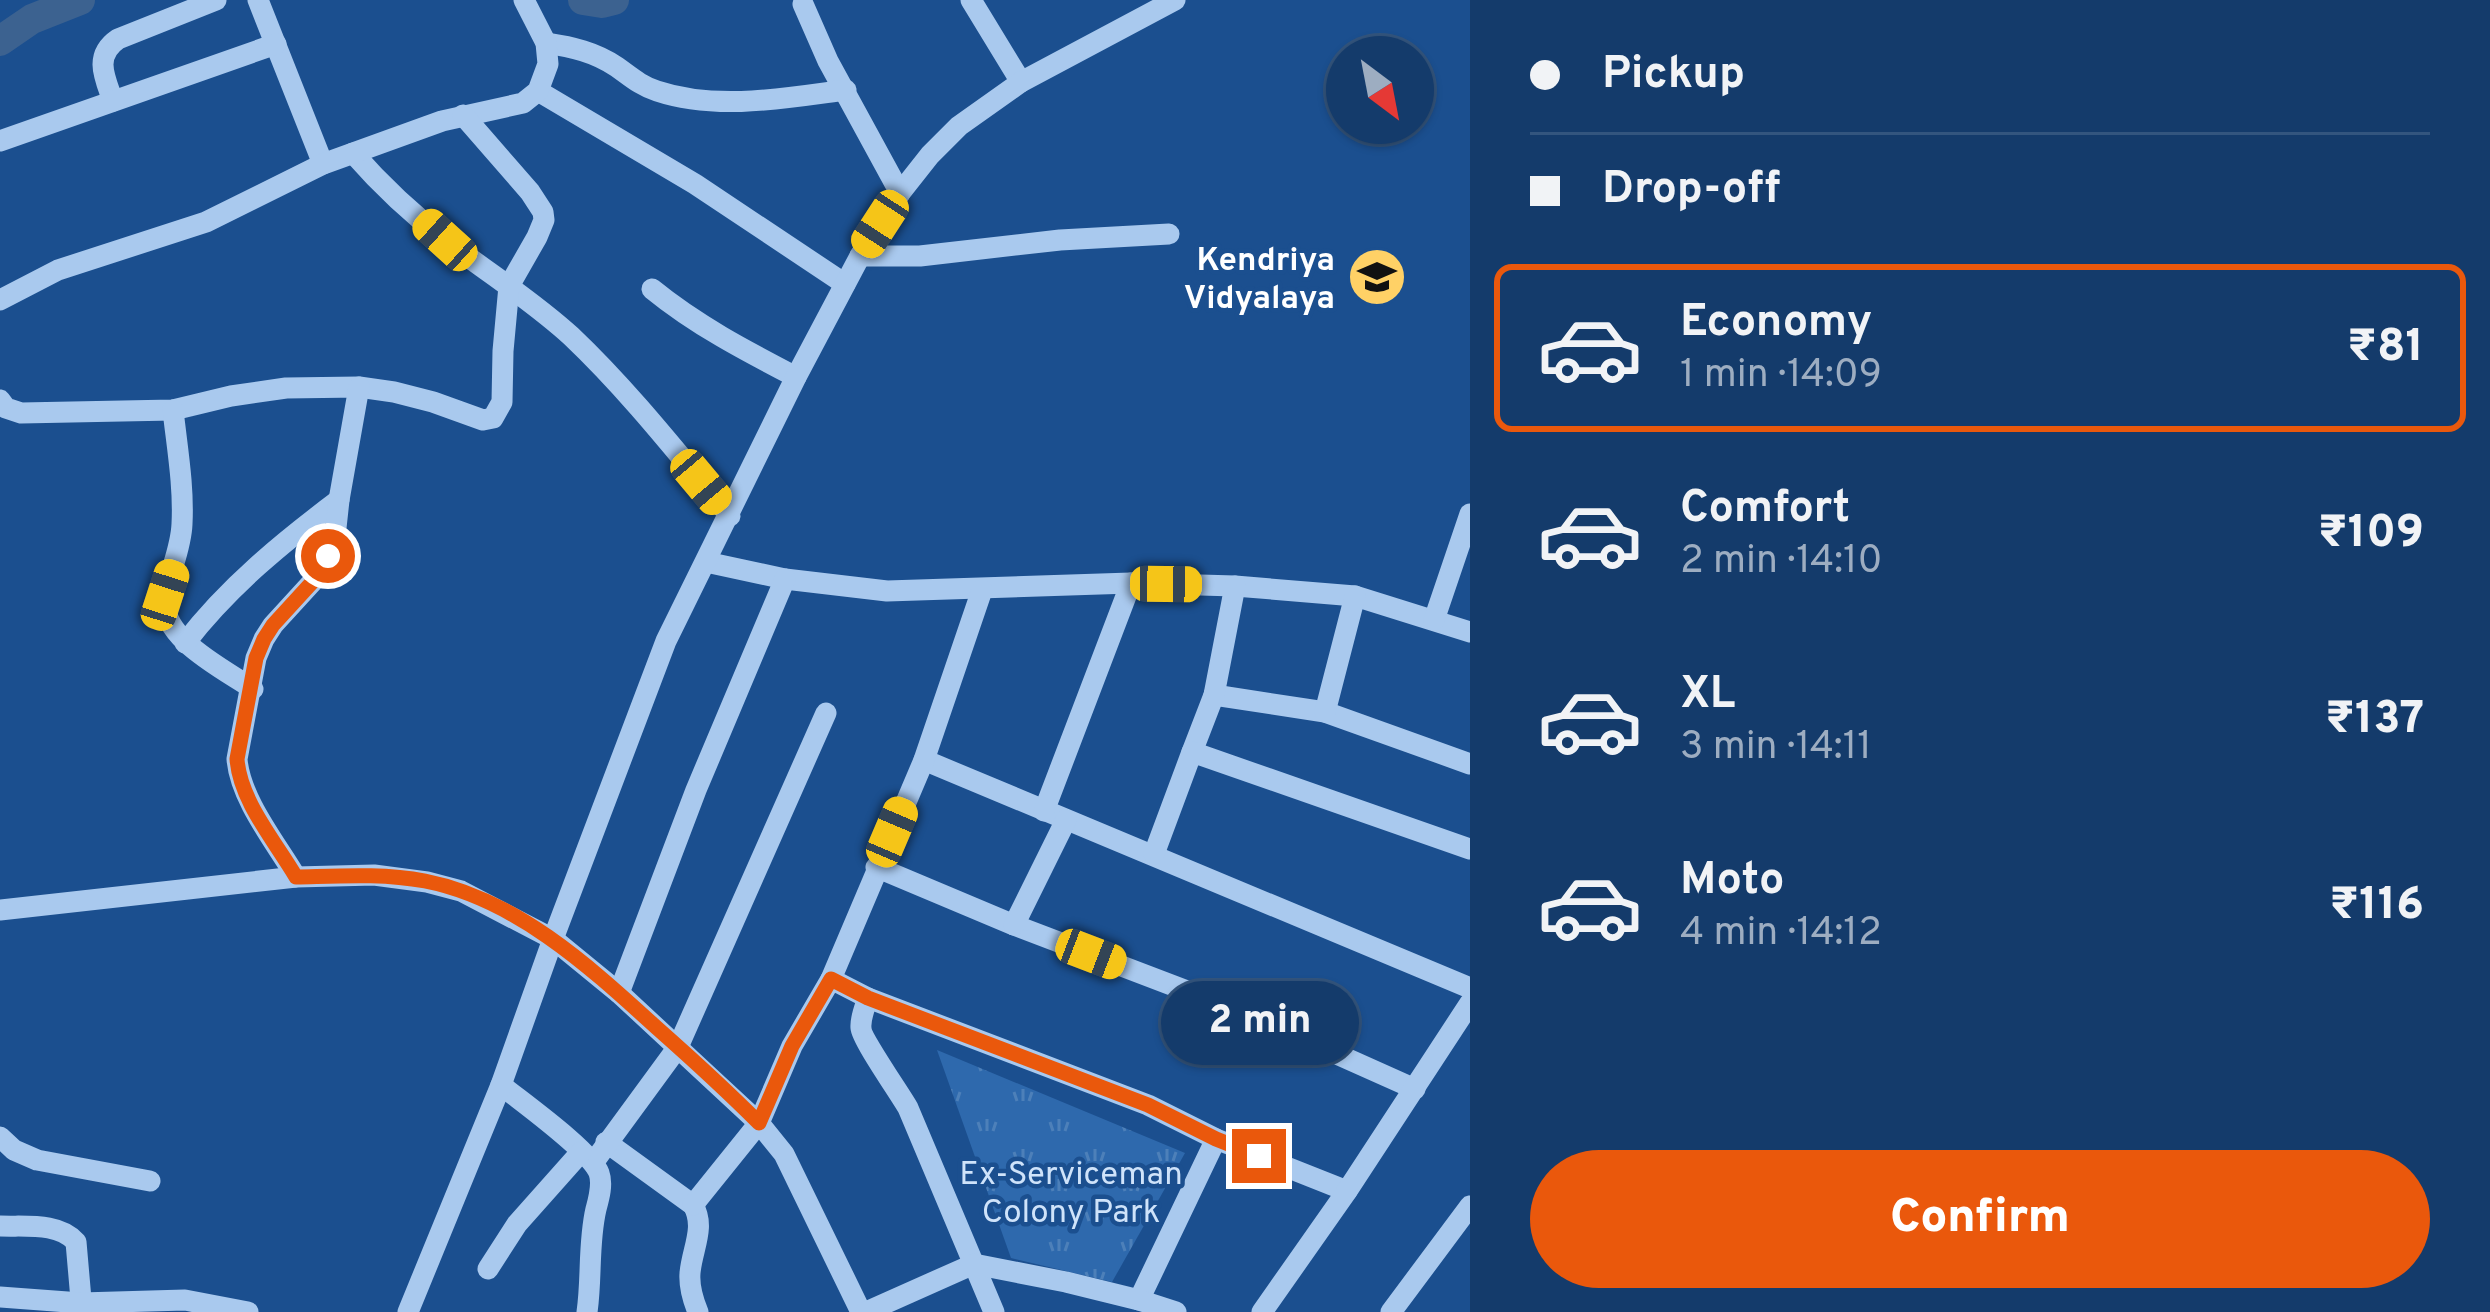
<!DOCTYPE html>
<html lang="en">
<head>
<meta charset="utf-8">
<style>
  :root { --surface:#143b6b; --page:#1d4271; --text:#f1f3f6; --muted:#9dadc1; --line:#33557e; --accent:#ea580c }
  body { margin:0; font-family:Overpass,sans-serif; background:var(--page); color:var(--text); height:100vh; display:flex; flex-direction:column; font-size:45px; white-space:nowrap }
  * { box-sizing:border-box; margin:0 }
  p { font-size:39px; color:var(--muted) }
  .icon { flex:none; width:66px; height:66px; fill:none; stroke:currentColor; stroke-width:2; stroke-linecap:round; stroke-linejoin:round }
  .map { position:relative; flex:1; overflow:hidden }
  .sheet { display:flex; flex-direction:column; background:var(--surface); width:1020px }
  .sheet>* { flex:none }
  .banner { display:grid; align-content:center; height:264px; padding:0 60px; background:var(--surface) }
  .needle { width:78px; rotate:148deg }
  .fabs { position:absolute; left:1326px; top:36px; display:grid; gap:24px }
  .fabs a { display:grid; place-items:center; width:108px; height:108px; border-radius:50%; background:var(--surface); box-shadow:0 3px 9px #0004,0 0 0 3px var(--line); font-size:60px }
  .end { position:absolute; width:54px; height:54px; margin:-27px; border:15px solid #ea580c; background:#fff; box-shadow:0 0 0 6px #fff }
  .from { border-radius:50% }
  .bubble { position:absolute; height:84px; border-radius:42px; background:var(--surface); box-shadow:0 3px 9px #0004,0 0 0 3px var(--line); font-size:39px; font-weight:800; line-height:84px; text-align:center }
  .car { position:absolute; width:36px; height:72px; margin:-36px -18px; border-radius:15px; box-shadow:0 0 9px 3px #0007; background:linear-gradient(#f5c518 24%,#345 0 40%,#f5c518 0 76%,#345 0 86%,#f5c518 0) }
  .banner b { display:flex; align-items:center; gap:42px; height:114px; font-size:45px }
  .banner b+b { border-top:3px solid var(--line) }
  .banner i { width:30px; height:30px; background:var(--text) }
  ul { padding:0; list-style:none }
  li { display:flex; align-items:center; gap:36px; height:168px; margin:0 24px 18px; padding:0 36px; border:6px solid transparent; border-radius:18px }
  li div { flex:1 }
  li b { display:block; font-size:45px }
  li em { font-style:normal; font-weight:800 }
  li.current { border-color:var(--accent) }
  li>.icon { width:108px; height:108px; stroke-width:1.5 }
  .action { display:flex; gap:24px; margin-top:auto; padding:24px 60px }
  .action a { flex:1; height:138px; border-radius:72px; background:var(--accent); color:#fff; font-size:48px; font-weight:800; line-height:138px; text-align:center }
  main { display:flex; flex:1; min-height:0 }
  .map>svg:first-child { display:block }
  .park { fill:url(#park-tufts) }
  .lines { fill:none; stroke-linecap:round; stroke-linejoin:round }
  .river { stroke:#3c6290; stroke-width:30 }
  .minor { stroke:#a9c9ee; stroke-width:21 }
  .route { stroke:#ea580c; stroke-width:15 }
  .labels { text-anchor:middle; stroke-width:9; stroke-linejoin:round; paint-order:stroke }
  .poi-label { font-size:33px; font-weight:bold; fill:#fff; stroke:#1b4f8f; text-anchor:end }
  .park-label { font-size:33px; fill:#cfe3fa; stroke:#1b4f8f }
</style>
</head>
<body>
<main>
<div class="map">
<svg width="1470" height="1312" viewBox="0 0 1470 1312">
  <defs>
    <pattern id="park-tufts" width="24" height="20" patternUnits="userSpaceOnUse" patternTransform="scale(3)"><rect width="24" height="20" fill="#2e69ad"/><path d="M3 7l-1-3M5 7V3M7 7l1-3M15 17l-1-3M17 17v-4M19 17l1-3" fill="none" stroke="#4d80b9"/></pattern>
  </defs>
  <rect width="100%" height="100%" fill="#1b4f8f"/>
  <!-- park -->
  <path class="park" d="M937,1050L1185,1153L1112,1282L1011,1258Z"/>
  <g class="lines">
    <!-- river -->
    <g class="river">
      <path d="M583,0L602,3L614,0"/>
      <path d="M0,41L32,19L80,0"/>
    </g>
    <!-- minor -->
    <g class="minor">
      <path d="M258,0L323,164"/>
      <path d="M971,0L1021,82"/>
      <path d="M803,4L828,61L900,193"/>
      <path d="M546,43C572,47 595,52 617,67C631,77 641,86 657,91C717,111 786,98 846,90"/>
      <path d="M538,91L695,184L845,284"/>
      <path d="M113,101C105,78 93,56 118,39L216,0"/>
      <path d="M0,141L276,44"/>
      <path d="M353,153C381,185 413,215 447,241C488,273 533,301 571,336C629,391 679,455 730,516"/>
      <path d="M860,256H920L1060,240L1169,234"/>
      <path d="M652,289C696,325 746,351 796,377"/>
      <path d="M0,300L58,270L206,222L323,164L442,121L523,103L538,91L548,64L546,43L524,0"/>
      <path d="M0,400L6,408L21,413L173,410L231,396L286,388L359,387L394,392L433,402L483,420L493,418L502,402L503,351L509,286L537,237L544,220L543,212L530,192L463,115"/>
      <path d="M173,410C177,447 184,486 182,524C181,550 169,572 165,597C159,638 224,669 253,689"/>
      <path d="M706,562L785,579L887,591L1131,583L1235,586L1355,596L1470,632"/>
      <path d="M1434,620L1470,514"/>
      <path d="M185,643C228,587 283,542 339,500"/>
      <path d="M1214,695L1325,712L1470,764"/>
      <path d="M1325,712L1355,596"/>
      <path d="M1192,752L1214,695L1235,586"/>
      <path d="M924,760L1470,988"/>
      <path d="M1044,811L1131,583"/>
      <path d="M1154,854L1192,752L1470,849"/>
      <path d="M876,867L1014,925L1245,1013L1415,1089"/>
      <path d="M296,877C276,843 240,799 237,759L256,658L264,639L273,625L316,578L335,537L339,500L359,387"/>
      <path d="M0,910L296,877L374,875L427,882L461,891L553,939L619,993L759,1123L784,1154L861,1312"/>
      <path d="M1014,925L1066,820"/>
      <path d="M831,979L868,998L1148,1105L1216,1139L1347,1191"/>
      <path d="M619,993L696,790L785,579"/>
      <path d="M868,998C865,1007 860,1018 861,1028C861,1038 900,1094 908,1108L994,1312"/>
      <path d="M501,1085C522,1102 591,1151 599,1173C603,1184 599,1198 596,1209C588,1243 592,1278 587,1312"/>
      <path d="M0,1137L14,1150L37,1160L150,1181"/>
      <path d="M606,1142L693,1205C706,1227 692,1249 690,1273C689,1286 693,1300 698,1312"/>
      <path d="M593,1163L678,1047L826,713"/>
      <path d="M693,1205L759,1123L792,1046L831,979L924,760L982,590"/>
      <path d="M0,1226C25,1227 59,1222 76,1242L82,1311"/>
      <path d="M488,1269L517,1224L581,1152"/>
      <path d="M0,1297L81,1303L185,1300L248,1312"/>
      <path d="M1139,1300L1216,1139"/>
      <path d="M408,1312L501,1085L553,939L666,641L796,377L860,256L900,193L930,155L959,126L1021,82L1175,0"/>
      <path d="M866,1312L974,1264L1066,1282L1139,1300L1176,1312"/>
      <path d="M1262,1312L1347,1191L1470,1003"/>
      <path d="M1391,1312L1470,1206"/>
    </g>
  </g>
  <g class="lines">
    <!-- route -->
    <path class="route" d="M328,556L316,578L273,625L264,639L256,658L237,759C240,801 275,841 296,877C340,876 382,873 425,881C517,899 591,968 657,1028C692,1059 726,1090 759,1123L792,1046L831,979L868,998L1148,1105L1216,1139L1259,1156"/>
  </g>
  <!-- icons -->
  <defs>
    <g id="school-disc" transform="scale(3)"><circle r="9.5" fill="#ffd166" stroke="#1b4f8f"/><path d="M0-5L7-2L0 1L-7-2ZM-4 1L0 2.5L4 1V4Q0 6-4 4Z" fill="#111"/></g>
  </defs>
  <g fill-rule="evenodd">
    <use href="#school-disc" x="1377" y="277"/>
  </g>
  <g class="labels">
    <!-- poi labels -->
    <g class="poi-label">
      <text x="1335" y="270">Kendriya<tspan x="1335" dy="38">Vidyalaya</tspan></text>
    </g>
    <!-- park labels -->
    <g class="park-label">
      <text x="1071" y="1184">Ex-Serviceman<tspan x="1071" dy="38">Colony Park</tspan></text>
    </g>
  </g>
</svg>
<div class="fabs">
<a><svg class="needle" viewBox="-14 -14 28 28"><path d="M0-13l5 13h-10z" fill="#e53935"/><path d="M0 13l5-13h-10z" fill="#9dadc1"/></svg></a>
</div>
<i class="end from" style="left:328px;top:556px"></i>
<i class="end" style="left:1259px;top:1156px"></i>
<div class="bubble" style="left:1161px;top:981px;width:198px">2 min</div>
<i class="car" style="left:880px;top:224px;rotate:213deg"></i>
<i class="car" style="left:445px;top:240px;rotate:312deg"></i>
<i class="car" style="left:701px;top:482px;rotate:140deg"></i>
<i class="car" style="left:1166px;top:584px;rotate:91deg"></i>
<i class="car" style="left:165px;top:595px;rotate:18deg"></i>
<i class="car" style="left:892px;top:832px;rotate:23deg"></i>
<i class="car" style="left:1091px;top:954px;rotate:111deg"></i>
</div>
<section class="sheet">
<div class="banner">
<b><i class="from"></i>Pickup</b>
<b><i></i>Drop-off</b>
</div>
<ul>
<li class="current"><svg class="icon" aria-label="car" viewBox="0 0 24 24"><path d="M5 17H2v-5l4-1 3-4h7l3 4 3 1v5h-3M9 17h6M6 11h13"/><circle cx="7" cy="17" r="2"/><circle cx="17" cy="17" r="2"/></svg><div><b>Economy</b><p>1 min · 14:09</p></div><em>₹81</em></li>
<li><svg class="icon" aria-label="car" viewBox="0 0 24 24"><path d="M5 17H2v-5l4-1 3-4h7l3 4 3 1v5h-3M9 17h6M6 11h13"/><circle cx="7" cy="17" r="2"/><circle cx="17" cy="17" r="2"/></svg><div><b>Comfort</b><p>2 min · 14:10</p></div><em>₹109</em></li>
<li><svg class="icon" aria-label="car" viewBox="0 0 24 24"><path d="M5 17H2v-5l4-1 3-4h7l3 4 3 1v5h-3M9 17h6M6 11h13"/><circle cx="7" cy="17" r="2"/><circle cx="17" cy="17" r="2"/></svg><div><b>XL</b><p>3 min · 14:11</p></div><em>₹137</em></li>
<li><svg class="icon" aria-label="car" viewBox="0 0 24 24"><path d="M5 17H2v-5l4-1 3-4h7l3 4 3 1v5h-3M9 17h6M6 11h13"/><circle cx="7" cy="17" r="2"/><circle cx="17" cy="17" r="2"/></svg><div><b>Moto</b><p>4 min · 14:12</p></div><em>₹116</em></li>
</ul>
<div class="action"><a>Confirm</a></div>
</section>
</main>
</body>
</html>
